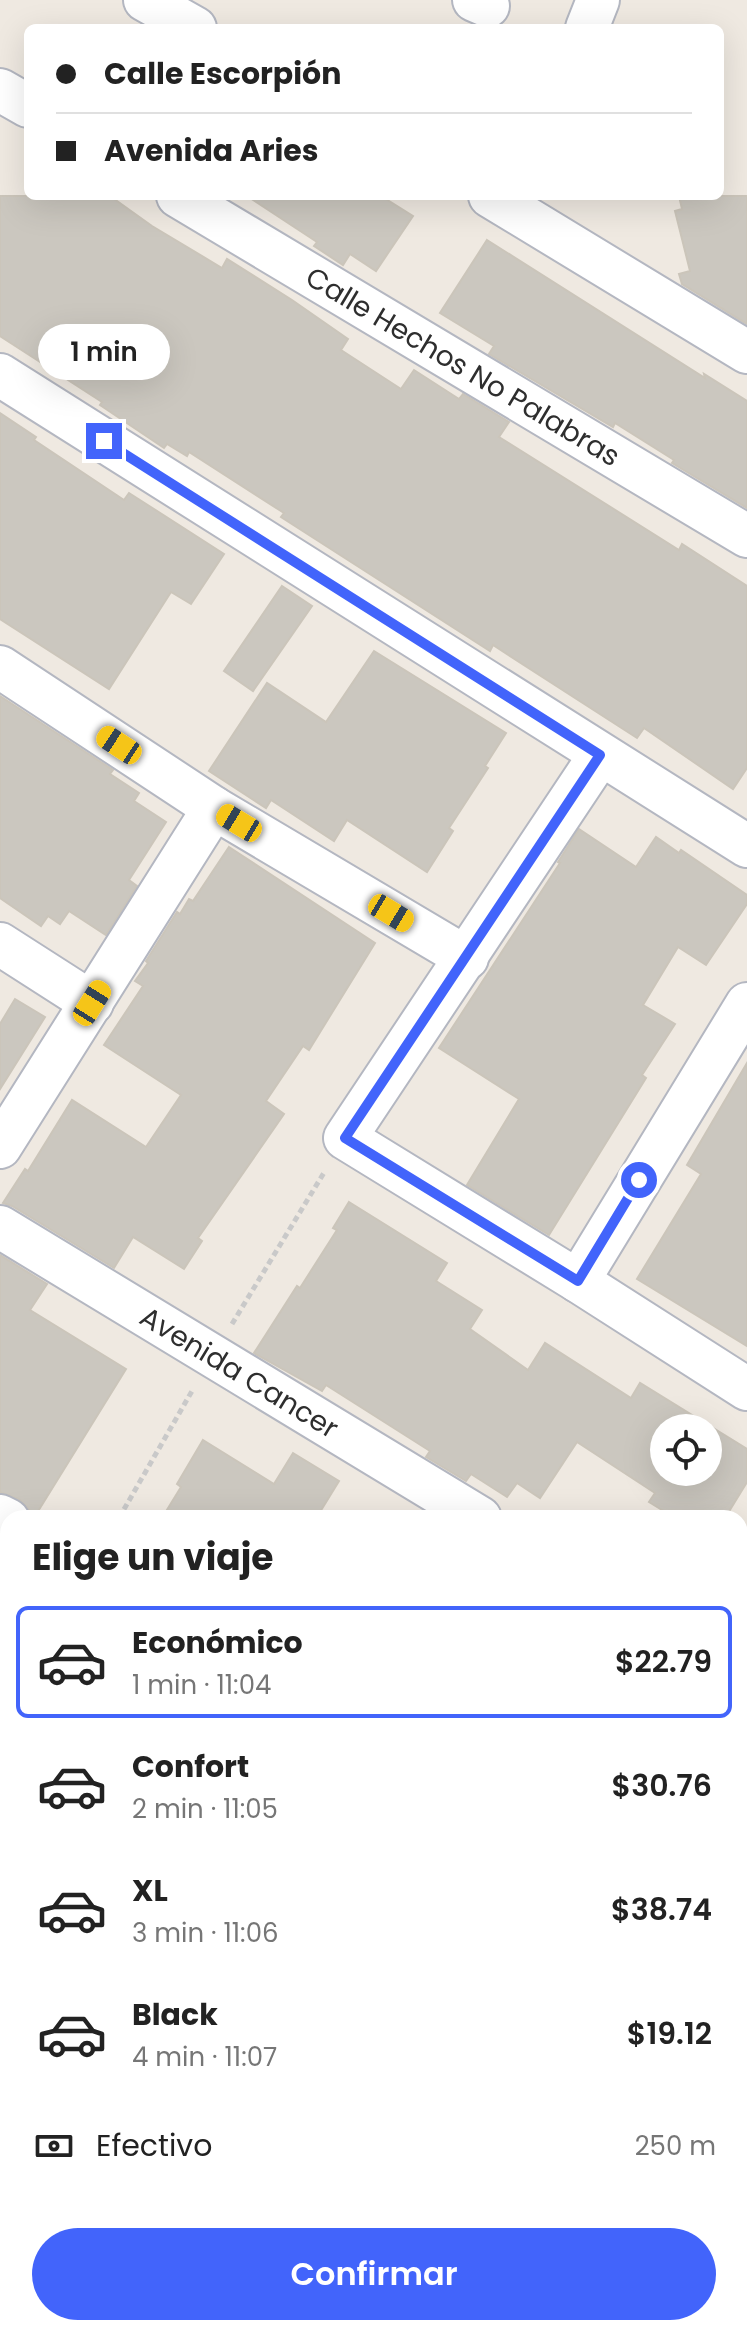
<!DOCTYPE html>
<html lang="es">
<head>
<meta charset="utf-8">
<style>
  :root { --surface:#fff; --page:#f6f6f6; --text:#222; --muted:#767676; --line:#e0e0e0; --accent:#4264fb }
  body { margin:0; font-family:Poppins,sans-serif; background:var(--page); color:var(--text); height:100vh; display:flex; flex-direction:column; font-size:30px; white-space:nowrap }
  * { box-sizing:border-box; margin:0 }
  p { font-size:26px; color:var(--muted) }
  .icon { flex:none; width:44px; height:44px; fill:none; stroke:currentColor; stroke-width:2; stroke-linecap:round; stroke-linejoin:round }
  .map { position:relative; flex:1; overflow:hidden }
  .panel { position:absolute; left:0px; top:1510px; width:748px; height:826px; display:flex; flex-direction:column; background:var(--surface); border-radius:24px 24px 0 0; box-shadow:0 8px 32px #0002 }
  .panel>* { flex:none }
  .banner { position:absolute; left:24px; top:24px; width:700px; height:176px; border-radius:12px; box-shadow:0 8px 32px #0002; display:grid; align-content:center; height:176px; padding:0 32px; background:var(--surface) }
  .buttons { position:absolute; left:650px; top:1414px; display:grid; gap:16px }
  .buttons a { display:grid; place-items:center; width:72px; height:72px; border-radius:50%; background:var(--surface); box-shadow:0 8px 32px #0002; font-size:40px }
  .end { position:absolute; width:36px; height:36px; margin:-18px; border:10px solid #4264fb; background:#fff; box-shadow:0 0 0 4px #fff }
  .from { border-radius:50% }
  .bubble { position:absolute; height:56px; border-radius:28px; background:var(--surface); box-shadow:0 8px 32px #0002; font-size:26px; font-weight:600; line-height:56px; text-align:center }
  .car { position:absolute; width:24px; height:48px; margin:-24px -12px; border-radius:10px; box-shadow:0 0 6px 2px #0007; background:linear-gradient(#f5c518 24%,#345 0 40%,#f5c518 0 76%,#345 0 86%,#f5c518 0) }
  .banner b { display:flex; align-items:center; gap:28px; height:76px; font-size:30px }
  .banner b+b { border-top:2px solid var(--line) }
  .banner i { width:20px; height:20px; background:var(--text) }
  ul { padding:0; list-style:none }
  li { display:flex; align-items:center; gap:24px; height:112px; margin:0 16px 12px; padding:0 16px; border:4px solid transparent; border-radius:12px }
  li div { flex:1 }
  li b { display:block; font-size:30px }
  li em { font-style:normal; font-weight:600 }
  li.current { border-color:var(--accent) }
  li>.icon { width:72px; height:72px; stroke-width:1.5 }
  h2 { padding:0 32px; font-size:36px; line-height:96px }
  .pay { display:flex; align-items:center; gap:20px; height:88px; padding:0 32px; font-size:30px }
  .pay p { margin-inline-start:auto }
  .action { display:flex; gap:16px; margin-top:auto; padding:16px 32px }
  .action a { flex:1; height:92px; border-radius:48px; background:var(--accent); color:#fff; font-size:32px; font-weight:600; line-height:92px; text-align:center }
  .map>svg:first-child { display:block }
  .building { fill:#cbc7bf; stroke:#cbc5ba; stroke-width:2; fill-rule:evenodd }
  .lines { fill:none; stroke-linecap:round; stroke-linejoin:round }
  .minor-casing { stroke:#b4b7c1; stroke-width:46 }
  .path { stroke:#c9c9c9; stroke-width:5; stroke-dasharray:6 4; stroke-linecap:butt }
  .minor { stroke:#fff; stroke-width:42 }
  .route { stroke:#4264fb; stroke-width:10 }
  .labels { text-anchor:middle; stroke-width:6; stroke-linejoin:round; paint-order:stroke }
  .street-label { font-size:28px; fill:#2e2e2e; stroke:#fff }
</style>
</head>
<body>
<div class="map">
<svg width="747" height="2335" viewBox="0 0 747 2335">
  <rect width="100%" height="100%" fill="#efe9e1"/>
  <!-- building -->
  <g class="building">
    <path d="M0,196H110L152,226L222,268L227,259L292,300L348,339L341,350L401,389L414,370L459,399L463,394L509,422L499,437L679,550L682,544L747,586V768L733,789L644,728L637,738L493,645L490,651L281,517L284,513L189,452L187,456L167,444L164,448L100,405L102,402L0,336Z"/>
    <path d="M247,196H381L413,216L376,271L350,254L343,265L314,246L317,242Z"/>
    <path d="M679,196H747V324L682,284L679,274L690,271L675,211L682,209Z"/>
    <path d="M487,240L705,378L704,374L747,401V508L672,463L674,460L615,423L613,427L489,354L494,346L440,313Z"/>
    <path d="M0,413L36,437L34,440L124,500L129,493L224,554L191,604L171,592L109,689L0,619Z"/>
    <path d="M282,586L312,606L253,691L224,671Z"/>
    <path d="M374,651L506,733L485,766L488,768L449,828L453,831L427,872L347,820L334,841L271,800L266,808L209,771L267,683L326,722Z"/>
    <path d="M0,696L113,770L110,774L139,793L134,801L166,822L129,880L137,886L106,935L69,911L60,924L48,916L41,926L0,898Z"/>
    <path d="M579,829L636,867L656,837L679,853L681,850L747,895V904L706,965L678,947L643,1005L675,1024L642,1075L646,1078L549,1235L467,1185L519,1099L439,1048L560,863L558,862Z"/>
    <path d="M229,847L375,943L309,1050L303,1046L266,1101L284,1114L198,1238L202,1241L184,1269L133,1237L114,1268L12,1206L3,1203L25,1169L28,1171L72,1100L146,1147L181,1095L104,1045L143,986L135,981L148,963L146,961L177,912L180,914L189,899L193,901Z"/>
    <path d="M15,999L45,1017L0,1089V1024Z"/>
    <path d="M747,1063V1346L637,1279L701,1174L687,1165Z"/>
    <path d="M349,1202L447,1263L436,1281L482,1310L470,1329L528,1370L545,1343L631,1398L640,1383L747,1449V1482L725,1518H675L649,1502L655,1493L577,1442L540,1498L517,1483L507,1497L471,1474L466,1481L426,1457L430,1451L326,1385L322,1391L254,1353L297,1286L300,1288L337,1230L333,1228ZM664,1428H708V1472H664Z"/>
    <path d="M0,1255L47,1284L30,1310L126,1369L35,1516L19,1499L0,1492Z"/>
    <path d="M203,1440L274,1484L293,1453L339,1481L320,1512L329,1518H162L181,1487L177,1484Z"/>
  </g>
  <g class="lines">
    <!-- minor casing -->
    <g class="minor-casing">
      <g id="minor">
        <path d="M145,0L195,28"/>
        <path d="M474,0L488,6"/>
        <path d="M587,28L598,0"/>
        <path d="M0,90L28,106"/>
        <path id="s1" d="M178,196L747,536"/>
        <path d="M490,196L747,352"/>
        <path d="M0,375L747,846"/>
        <path d="M0,667L214,808L467,958"/>
        <path d="M600,755L345,1138L578,1281L747,1389"/>
        <path d="M0,944L92,1003"/>
        <path d="M0,1147L214,808"/>
        <path id="s2" d="M0,1227L480,1518"/>
        <path d="M578,1281L747,1004"/>
        <path d="M0,1516L8,1520"/>
        <path d="M740,1677L747,1681"/>
        <path d="M0,1697L8,1686"/>
        <path d="M0,1819L8,1824"/>
        <path d="M740,1955L747,1959"/>
        <path d="M0,2118L8,2123"/>
        <path d="M740,2268L747,2273"/>
        <path d="M357,2328L369,2335"/>
      </g>
    </g>
    <!-- path -->
    <g class="path">
      <path d="M232,1324L325,1171"/>
      <path d="M119,1518L192,1391"/>
    </g>
    <!-- minor -->
    <use href="#minor" class="minor"/>
  </g>
  <g class="lines">
    <!-- route -->
    <path class="route" d="M104,441L600,755L345,1138L578,1281L639,1180"/>
  </g>
  <g class="labels">
    <!-- street labels -->
    <g class="street-label">
      <text dy="10" stroke="none"><textPath href="#s1" startOffset="332">Calle Hechos No Palabras</textPath></text>
      <text dy="10" stroke="none"><textPath href="#s2" startOffset="280">Avenida Cancer</textPath></text>
    </g>
  </g>
</svg>
<div class="buttons">
<a><svg class="icon" aria-label="locate" viewBox="0 0 24 24"><circle cx="12" cy="12" r="6"/><path d="M12 2v4M12 18v4M2 12h4M18 12h4"/></svg></a>
</div>
<i class="end from" style="left:639px;top:1180px"></i>
<i class="end" style="left:104px;top:441px"></i>
<div class="bubble" style="left:38px;top:324px;width:132px">1 min</div>
<i class="car" style="left:119px;top:745px;rotate:303deg"></i>
<i class="car" style="left:239px;top:823px;rotate:301deg"></i>
<i class="car" style="left:391px;top:913px;rotate:121deg"></i>
<i class="car" style="left:92px;top:1003px;rotate:32deg"></i>
<div class="banner">
<b><i class="from"></i>Calle Escorpión</b>
<b><i></i>Avenida Aries</b>
</div>
<section class="panel">
<h2>Elige un viaje</h2>
<ul>
<li class="current"><svg class="icon" aria-label="car" viewBox="0 0 24 24"><path d="M5 17H2v-5l4-1 3-4h7l3 4 3 1v5h-3M9 17h6M6 11h13"/><circle cx="7" cy="17" r="2"/><circle cx="17" cy="17" r="2"/></svg><div><b>Económico</b><p>1 min · 11:04</p></div><em>$22.79</em></li>
<li><svg class="icon" aria-label="car" viewBox="0 0 24 24"><path d="M5 17H2v-5l4-1 3-4h7l3 4 3 1v5h-3M9 17h6M6 11h13"/><circle cx="7" cy="17" r="2"/><circle cx="17" cy="17" r="2"/></svg><div><b>Confort</b><p>2 min · 11:05</p></div><em>$30.76</em></li>
<li><svg class="icon" aria-label="car" viewBox="0 0 24 24"><path d="M5 17H2v-5l4-1 3-4h7l3 4 3 1v5h-3M9 17h6M6 11h13"/><circle cx="7" cy="17" r="2"/><circle cx="17" cy="17" r="2"/></svg><div><b>XL</b><p>3 min · 11:06</p></div><em>$38.74</em></li>
<li><svg class="icon" aria-label="car" viewBox="0 0 24 24"><path d="M5 17H2v-5l4-1 3-4h7l3 4 3 1v5h-3M9 17h6M6 11h13"/><circle cx="7" cy="17" r="2"/><circle cx="17" cy="17" r="2"/></svg><div><b>Black</b><p>4 min · 11:07</p></div><em>$19.12</em></li>
</ul>
<div class="pay"><svg class="icon" aria-label="cash" viewBox="0 0 24 24"><path d="M3 7h18v10H3z"/><circle cx="12" cy="12" r="2"/></svg>Efectivo<p>250 m</p></div>
<div class="action"><a>Confirmar</a></div>
</section>
</div>
</body>
</html>
